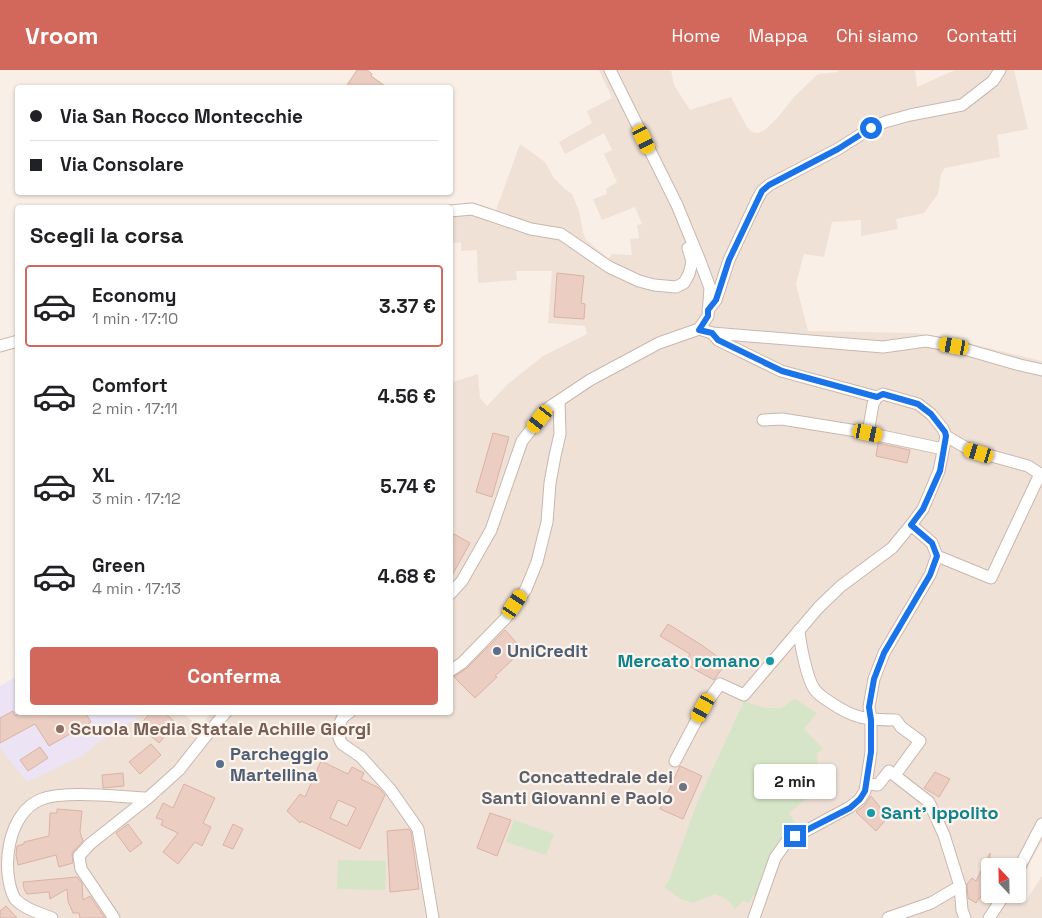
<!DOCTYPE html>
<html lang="it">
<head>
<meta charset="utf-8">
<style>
  :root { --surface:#fff; --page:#f2f2f2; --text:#202124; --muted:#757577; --line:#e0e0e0; --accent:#d2685c }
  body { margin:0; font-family:"Space Grotesk",sans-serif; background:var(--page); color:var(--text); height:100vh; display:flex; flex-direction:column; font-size:19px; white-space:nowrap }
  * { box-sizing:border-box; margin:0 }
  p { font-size:16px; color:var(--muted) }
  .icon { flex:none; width:28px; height:28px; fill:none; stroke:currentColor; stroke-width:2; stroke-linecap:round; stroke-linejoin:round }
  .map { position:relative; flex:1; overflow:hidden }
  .side { position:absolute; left:15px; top:135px; width:438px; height:510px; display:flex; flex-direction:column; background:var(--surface); border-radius:5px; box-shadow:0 1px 4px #0004 }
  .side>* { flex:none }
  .hud { position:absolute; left:15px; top:15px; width:438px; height:110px; border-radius:5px; box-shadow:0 1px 4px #0004; display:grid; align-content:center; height:110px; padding:0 15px; background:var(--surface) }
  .needle { width:32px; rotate:338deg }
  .fabs { position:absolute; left:981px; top:788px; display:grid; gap:10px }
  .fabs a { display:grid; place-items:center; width:45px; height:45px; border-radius:5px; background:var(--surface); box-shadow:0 1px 4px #0004; font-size:25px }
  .end { position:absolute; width:22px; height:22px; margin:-11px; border:6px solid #1a73e8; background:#fff; box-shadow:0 0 0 2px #fff }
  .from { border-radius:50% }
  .bubble { position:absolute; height:35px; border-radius:5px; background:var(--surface); box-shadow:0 1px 4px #0004; font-size:16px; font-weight:600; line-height:35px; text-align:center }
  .car { position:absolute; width:15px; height:30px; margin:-15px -8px; border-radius:6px; box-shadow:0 0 4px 1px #0007; background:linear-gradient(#f5c518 24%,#345 0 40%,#f5c518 0 76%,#345 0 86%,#f5c518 0) }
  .hud b { display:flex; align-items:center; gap:18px; height:48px; font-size:19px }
  .hud b+b { border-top:1px solid var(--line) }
  .hud i { width:12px; height:12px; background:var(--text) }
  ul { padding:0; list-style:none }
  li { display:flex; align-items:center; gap:15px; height:82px; margin:0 10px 8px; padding:0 5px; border:2px solid transparent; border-radius:5px }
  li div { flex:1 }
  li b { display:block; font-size:19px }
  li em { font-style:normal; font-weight:600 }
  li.on { border-color:var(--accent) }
  li>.icon { width:45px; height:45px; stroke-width:1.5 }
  h2 { padding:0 15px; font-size:22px; line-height:60px }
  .button { display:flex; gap:10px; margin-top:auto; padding:10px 15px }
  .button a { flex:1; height:58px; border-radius:5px; background:var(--accent); color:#fff; font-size:20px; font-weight:600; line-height:58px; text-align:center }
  header { display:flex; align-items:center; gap:30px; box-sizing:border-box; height:70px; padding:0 25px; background:var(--accent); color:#fff }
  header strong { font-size:24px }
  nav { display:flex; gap:28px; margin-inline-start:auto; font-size:18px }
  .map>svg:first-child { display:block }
  .residential { fill:#f0e1d6 }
  .education { fill:#ece3f5 }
  .green { fill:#d6e5c7 }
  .building { fill:#ebcdc2; stroke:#dbb2a4; fill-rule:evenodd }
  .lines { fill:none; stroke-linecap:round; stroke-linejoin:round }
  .minor-casing { stroke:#c9b7ae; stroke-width:13 }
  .minor { stroke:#fff; stroke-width:11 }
  .route { stroke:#1a73e8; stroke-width:6 }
  .service-dot { fill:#5c6f8a; stroke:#fcf4ec; stroke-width:2 }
  .culture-dot { fill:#0f9aa8; stroke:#fcf4ec; stroke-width:2 }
  .education-dot { fill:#8d6e63; stroke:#fcf4ec; stroke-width:2 }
  .worship-dot { fill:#6b7280; stroke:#fcf4ec; stroke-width:2 }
  .labels { text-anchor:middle; stroke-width:4.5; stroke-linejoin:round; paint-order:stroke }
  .service-label { font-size:18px; font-weight:bold; fill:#4e5e75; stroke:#fcf4ec; text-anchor:start }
  .culture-label { font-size:18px; font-weight:bold; fill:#0d838f; stroke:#fcf4ec; text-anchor:end }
  .education-label { font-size:18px; font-weight:bold; fill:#785e54; stroke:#fcf4ec; text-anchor:start }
  .worship-label { font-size:18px; font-weight:bold; fill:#5b616d; stroke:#fcf4ec; text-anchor:end }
</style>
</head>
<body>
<header>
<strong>Vroom</strong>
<nav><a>Home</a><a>Mappa</a><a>Chi siamo</a><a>Contatti</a></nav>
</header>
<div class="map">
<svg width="1042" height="848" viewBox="0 0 1042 848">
  <rect width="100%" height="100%" fill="#f9efe6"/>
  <!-- residential -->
  <path class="residential" d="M599,0H671L674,15L690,40L731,27L747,57L752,62L758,63L765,60L779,46L794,27L818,4L838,2L837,0H915L917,17L955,0H1014L1028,59L997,65L1000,87L945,98L941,104L938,124L924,143L896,149L898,159L861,166V150L832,152L824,187L804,184L796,214L808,261L916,263L951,269L1042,291V771L1018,815V796H990V824H1013L1025,832L1042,806V848H0V620L18,642L182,643L200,656L211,643L450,642V313L478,304L480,328L487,336L508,314L543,286L587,264L585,256L548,253L552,201H516L517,210L478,213L477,180L461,181V172L450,174V138L441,137L474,134L495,143L520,74L545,92L554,108L565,119L572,124L579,141L583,162L586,170L609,189L612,184L632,185L630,169L639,168L637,155L642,154L635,137L602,150L593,129L607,124L606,119L617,112L604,84L612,80L604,63L565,84L559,72L592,53L587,41L612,28Z"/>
  <!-- education -->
  <path class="education" d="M17,606L18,642L144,643L95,675L82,686L27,712L0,678V616Z"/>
  <!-- green -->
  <g class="green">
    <path d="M795,629L817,643L804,659L824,679L817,683L820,714L813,723L789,743L801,763L788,766L762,829L753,826L749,833L743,831L735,839L727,829L715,824L693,833L679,828L664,817L669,810L697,733L744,631L764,638H781Z"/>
    <path d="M514,750L554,764L546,785L506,772Z"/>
    <path d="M338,790L386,791L385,820L337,819Z"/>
  </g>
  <!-- building -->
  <g class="building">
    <path d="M357,0H367L372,4L371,6L388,18H345Z"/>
    <path d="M557,203L584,206L581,233L585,234L584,249L554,247Z"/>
    <path d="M493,363L509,367L492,427L476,422Z"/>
    <path d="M878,373L910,380L907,393L876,386Z"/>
    <path d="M454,464L470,473L450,509V470Z"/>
    <path d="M668,554L703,576L726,593L714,610L685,594L690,584L660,566Z"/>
    <path d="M505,560L523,580L495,606L497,607L475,628L454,607L467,598Z"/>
    <path d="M13,641L15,646L21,642H85L91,652L49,676L35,654L0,673V648Z"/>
    <path d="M151,642H164L176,653L159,673L139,656Z"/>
    <path d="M151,674L161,685L140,704L129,692Z"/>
    <path d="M40,677L48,688L28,701L20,690Z"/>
    <path d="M321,691L348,704L352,697L364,703L361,709L379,718L385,725L360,779L301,751L300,753L287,741L300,724L305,727ZM338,730L356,738L347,756L330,748Z"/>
    <path d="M680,696L702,706L683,749L660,739Z"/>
    <path d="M935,702L950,709L939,727L924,718Z"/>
    <path d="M123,703L124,716L103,718L102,705Z"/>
    <path d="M184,714L215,728L203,753L211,757L202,776L195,772L178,794L163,782L178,763L161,755L163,750L156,748L163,733L173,738Z"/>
    <path d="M871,726L888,747L876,761L856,742L865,735Z"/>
    <path d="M57,739L82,741L80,762L83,771L72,783L73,793L59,797L56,785L18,795L16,785L17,776L24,774V772L49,766L50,743H57Z"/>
    <path d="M490,743L511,750L497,786L477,778Z"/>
    <path d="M128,754L142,773L130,782L116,763Z"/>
    <path d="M233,754L243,759L233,779L223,775Z"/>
    <path d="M409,759L411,762L419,819L390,822L387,761Z"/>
    <path d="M990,783V814L976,833L968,828L967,814L972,808L976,811Z"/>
    <path d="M77,807L82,813L83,830L90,826L105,848H80L79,843H73L68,831L67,819L50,829L49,822L27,824L24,819L23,812Z"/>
    <path d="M6,836L17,848H0V841Z"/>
  </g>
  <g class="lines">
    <!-- minor casing -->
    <g class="minor-casing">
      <g id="minor">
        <path d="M450,141L472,139L531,159L561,164L609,197L639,211L654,215L676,217L684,213L689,204L692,192L688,178"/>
        <path d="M708,240L716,230L729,190L757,130L762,121L769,115L838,79L871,58L885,52L910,45L962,35L993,11L1000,0"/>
        <path d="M699,259L712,263L883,277L926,271L954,276L1020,295L1042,300"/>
        <path d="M712,263L718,270L781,301L877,327"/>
        <path d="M0,276L18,271"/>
        <path d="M763,350L782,349L863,362L943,379"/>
        <path d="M946,366L970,380L1028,396L1042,405"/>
        <path d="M937,486L991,508L1040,404"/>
        <path d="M450,524L462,511L491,460L522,371L548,338L590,310L659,273L699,259L708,246L710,218L700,191L677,135L610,0"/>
        <path d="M799,560C800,573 807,610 815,620C819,625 825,629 830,632C854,649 868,650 896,650L901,657L920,671L895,705"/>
        <path d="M450,601L462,593L505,549L526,519L537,492L547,452L550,413L555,386L560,364L559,331"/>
        <path d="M350,642L343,647L339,655V668L342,674L361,687L390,719L418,759L433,848"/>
        <path d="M675,691L703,638L720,614L744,625L819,537L841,516L892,478L911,455"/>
        <path d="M867,714L878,715L889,701L929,732L944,765L960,816L962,840L965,848"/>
        <path d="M1018,800L1042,754"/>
        <path d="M52,848C39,843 25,839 15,829C0,801 7,742 42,729C66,720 121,727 148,728"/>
        <path d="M114,848L81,799L79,786L90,774L148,728L179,700L205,667L226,642"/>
        <path d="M754,848L775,788L787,771L850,737L860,729L865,721L871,682V650L869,637L874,609L884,583L930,505L937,486L932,473L911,455L923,439L939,401L946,366L943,359L931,344L918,334L883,324L877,327L873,334L868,363"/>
        <path d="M888,848L931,833L960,816"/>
        <path d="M989,848L1005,824"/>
      </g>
    </g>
    <!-- minor -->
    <use href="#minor" class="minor"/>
  </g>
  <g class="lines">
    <!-- route -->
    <path class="route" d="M795,766L850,738L860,729L865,721L871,682V650L869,637L874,609L884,583L930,505L937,486L932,473L911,455L923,439L940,401L946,366L945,362L931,344L918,334L883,324L877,327L782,301L718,270L712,263L699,260L708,246V240L716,230L729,190L762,121L769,115L838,79L871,58"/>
  </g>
  <!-- markers -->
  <g class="service-dot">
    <circle cx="497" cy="581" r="5"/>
    <circle cx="220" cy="694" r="5"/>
  </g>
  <g class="culture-dot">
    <circle cx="770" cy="591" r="5"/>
    <circle cx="871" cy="743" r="5"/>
  </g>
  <circle class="education-dot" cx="60" cy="659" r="5"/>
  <circle class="worship-dot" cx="683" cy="717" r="5"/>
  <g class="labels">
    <!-- service labels -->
    <g class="service-label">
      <text x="507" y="587">UniCredit</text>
      <text x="230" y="690">Parcheggio<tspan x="230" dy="21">Martellina</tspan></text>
    </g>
    <!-- culture labels -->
    <g class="culture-label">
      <text x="760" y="597">Mercato romano</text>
      <text x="881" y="749" text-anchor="start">Sant' Ippolito</text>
    </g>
    <!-- education labels -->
    <g class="education-label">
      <text x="70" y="665">Scuola Media Statale Achille Giorgi</text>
    </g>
    <!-- worship labels -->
    <g class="worship-label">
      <text x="673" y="713">Concattedrale dei<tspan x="673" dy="21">Santi Giovanni e Paolo</tspan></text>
    </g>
  </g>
</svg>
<div class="fabs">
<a><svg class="needle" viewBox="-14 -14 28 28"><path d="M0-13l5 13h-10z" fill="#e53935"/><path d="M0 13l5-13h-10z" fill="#757577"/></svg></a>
</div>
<i class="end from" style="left:871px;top:58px"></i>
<i class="end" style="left:795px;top:766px"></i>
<div class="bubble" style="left:754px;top:694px;width:82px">2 min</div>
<i class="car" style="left:644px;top:69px;rotate:154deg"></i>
<i class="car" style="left:954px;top:276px;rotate:280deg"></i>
<i class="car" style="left:540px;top:349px;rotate:219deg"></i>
<i class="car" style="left:868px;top:363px;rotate:102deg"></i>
<i class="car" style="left:979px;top:383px;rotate:287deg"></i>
<i class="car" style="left:515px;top:534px;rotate:34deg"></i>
<i class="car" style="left:703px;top:638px;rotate:209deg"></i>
<div class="hud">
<b><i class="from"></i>Via San Rocco Montecchie</b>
<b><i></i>Via Consolare</b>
</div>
<section class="side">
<h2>Scegli la corsa</h2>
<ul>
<li class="on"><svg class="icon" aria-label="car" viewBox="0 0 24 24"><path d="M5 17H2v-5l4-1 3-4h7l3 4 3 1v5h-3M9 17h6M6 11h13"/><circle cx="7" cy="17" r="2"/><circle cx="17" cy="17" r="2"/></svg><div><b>Economy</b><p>1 min · 17:10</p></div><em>3.37 €</em></li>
<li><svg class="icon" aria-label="car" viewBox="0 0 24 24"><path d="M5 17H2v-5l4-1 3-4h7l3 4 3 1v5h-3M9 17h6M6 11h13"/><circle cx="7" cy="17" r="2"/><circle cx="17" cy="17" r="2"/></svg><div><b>Comfort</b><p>2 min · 17:11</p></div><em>4.56 €</em></li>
<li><svg class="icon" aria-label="car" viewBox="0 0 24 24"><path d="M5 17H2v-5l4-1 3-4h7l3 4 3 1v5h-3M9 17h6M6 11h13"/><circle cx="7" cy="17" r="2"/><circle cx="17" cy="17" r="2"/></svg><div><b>XL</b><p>3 min · 17:12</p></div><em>5.74 €</em></li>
<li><svg class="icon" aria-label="car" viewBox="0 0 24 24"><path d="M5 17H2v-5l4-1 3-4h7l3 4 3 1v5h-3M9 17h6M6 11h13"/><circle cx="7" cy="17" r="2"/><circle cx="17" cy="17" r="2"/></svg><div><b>Green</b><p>4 min · 17:13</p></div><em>4.68 €</em></li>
</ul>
<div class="button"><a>Conferma</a></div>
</section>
</div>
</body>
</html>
